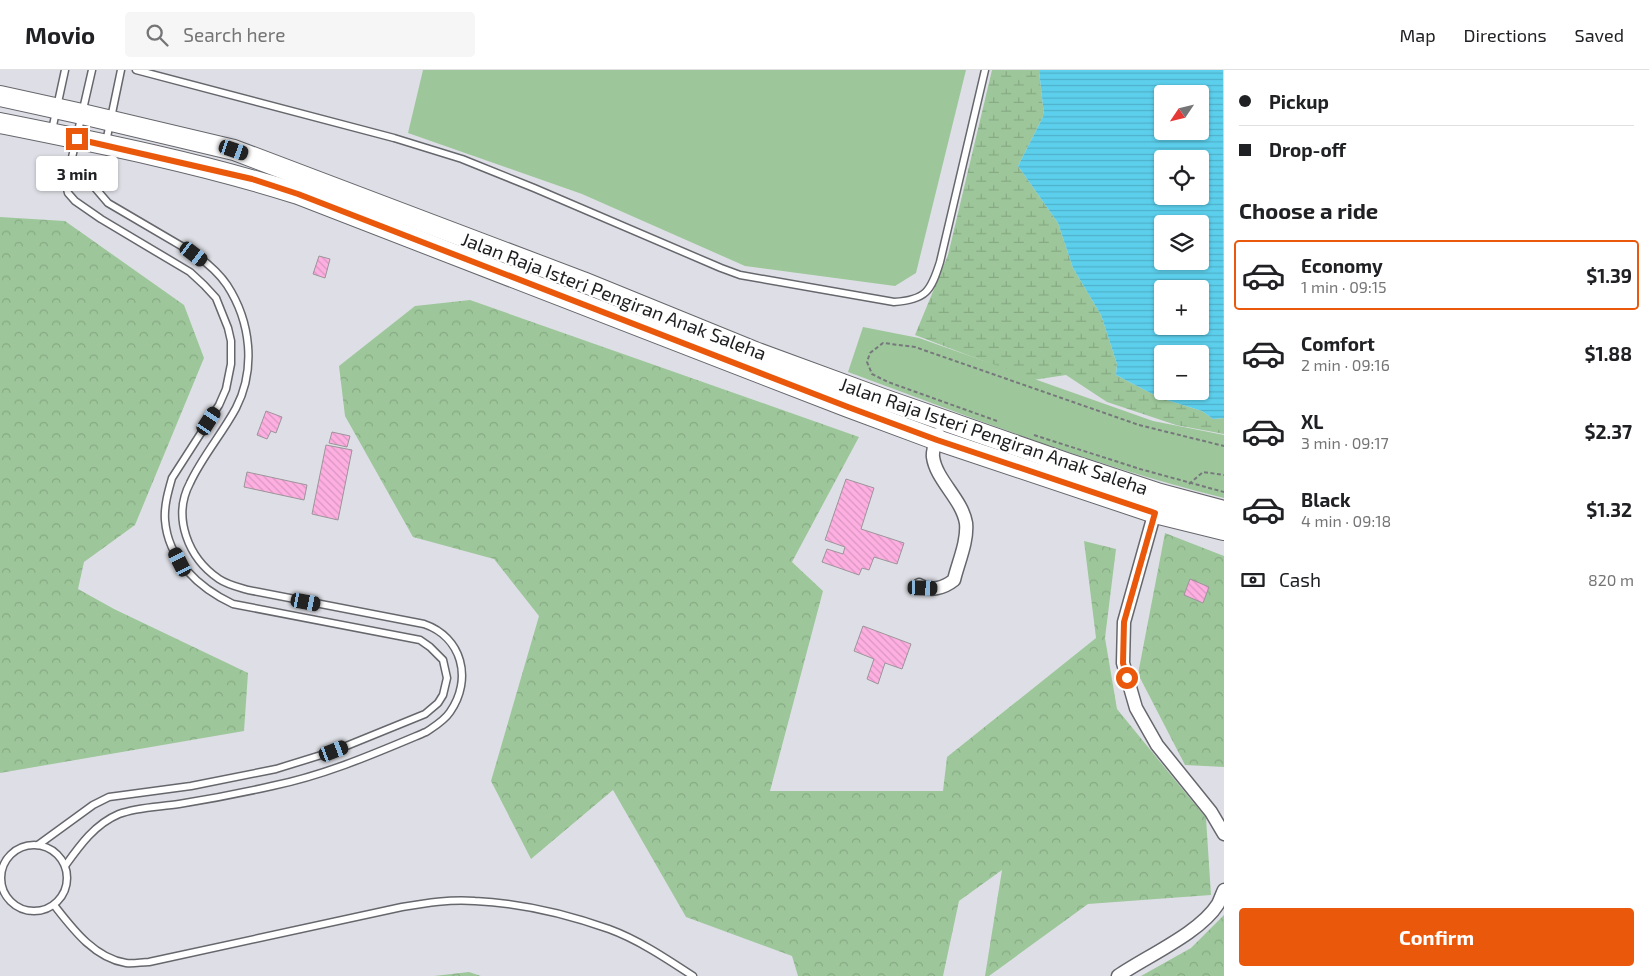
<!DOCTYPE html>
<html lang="en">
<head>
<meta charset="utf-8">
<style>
  :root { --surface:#fff; --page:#f6f6f6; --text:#202124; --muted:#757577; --line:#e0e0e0; --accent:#ea580c }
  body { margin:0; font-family:"Exo 2",sans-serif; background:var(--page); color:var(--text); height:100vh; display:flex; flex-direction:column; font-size:19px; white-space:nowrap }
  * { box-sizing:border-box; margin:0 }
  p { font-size:16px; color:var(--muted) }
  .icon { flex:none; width:28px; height:28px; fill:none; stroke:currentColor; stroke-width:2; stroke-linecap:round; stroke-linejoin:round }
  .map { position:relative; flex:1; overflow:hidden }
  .details { display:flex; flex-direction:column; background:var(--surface); width:425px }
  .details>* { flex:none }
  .banner { display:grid; align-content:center; height:110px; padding:0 15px; background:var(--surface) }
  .needle { width:32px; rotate:235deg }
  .fabs { position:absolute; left:1154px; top:15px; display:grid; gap:10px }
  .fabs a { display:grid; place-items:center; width:55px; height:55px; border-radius:5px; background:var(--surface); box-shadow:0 1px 4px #0004; font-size:25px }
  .end { position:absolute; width:22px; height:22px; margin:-11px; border:6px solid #ea580c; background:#fff; box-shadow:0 0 0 2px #fff }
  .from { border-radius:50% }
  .bubble { position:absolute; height:35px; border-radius:5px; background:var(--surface); box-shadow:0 1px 4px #0004; font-size:16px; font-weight:700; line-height:35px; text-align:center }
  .car { position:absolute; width:15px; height:30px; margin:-15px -8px; border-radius:6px; box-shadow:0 0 4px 1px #0007; background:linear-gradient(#222 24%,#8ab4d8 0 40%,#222 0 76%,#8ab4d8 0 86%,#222 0) }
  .banner b { display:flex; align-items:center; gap:18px; height:48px; font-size:19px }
  .banner b+b { border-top:1px solid var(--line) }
  .banner i { width:12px; height:12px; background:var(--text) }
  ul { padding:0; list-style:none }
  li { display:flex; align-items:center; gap:15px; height:70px; margin:0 10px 8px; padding:0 5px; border:2px solid transparent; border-radius:5px }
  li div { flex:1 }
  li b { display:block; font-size:19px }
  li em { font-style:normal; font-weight:700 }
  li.current { border-color:var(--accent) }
  li>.icon { width:45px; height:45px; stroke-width:1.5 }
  h2 { padding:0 15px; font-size:22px; line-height:60px }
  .pay { display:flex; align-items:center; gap:12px; height:55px; padding:0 15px; font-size:19px }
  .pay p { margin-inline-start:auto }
  .cta { display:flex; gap:10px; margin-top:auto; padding:10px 15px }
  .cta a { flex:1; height:58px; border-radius:5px; background:var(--accent); color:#fff; font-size:20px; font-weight:700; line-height:58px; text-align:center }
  header { display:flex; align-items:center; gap:30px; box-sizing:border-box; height:70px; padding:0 25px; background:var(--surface); border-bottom:1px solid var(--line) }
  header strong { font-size:24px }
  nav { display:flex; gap:28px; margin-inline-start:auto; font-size:18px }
  .search { width:350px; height:45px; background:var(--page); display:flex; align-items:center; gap:12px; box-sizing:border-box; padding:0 18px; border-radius:5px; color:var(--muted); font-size:19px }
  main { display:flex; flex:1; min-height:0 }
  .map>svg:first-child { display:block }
  .forest { fill:url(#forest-crowns) }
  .wetland { fill:url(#wetland-marsh) }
  .park { fill:#9dc79a }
  .water { fill:url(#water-rules); fill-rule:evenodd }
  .building { fill:url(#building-back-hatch); stroke:#9c9599 }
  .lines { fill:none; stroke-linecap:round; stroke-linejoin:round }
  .service-casing { stroke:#66676d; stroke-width:9 }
  .minor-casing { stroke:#66676d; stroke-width:15 }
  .primary-casing { stroke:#66676d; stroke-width:22 }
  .path { stroke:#77787c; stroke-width:2; stroke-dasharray:4 2.5; stroke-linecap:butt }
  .service { stroke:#fff; stroke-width:6 }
  .minor { stroke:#fff; stroke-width:12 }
  .primary { stroke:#fff; stroke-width:20 }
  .route { stroke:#ea580c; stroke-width:6 }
  .labels { text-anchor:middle; stroke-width:4; stroke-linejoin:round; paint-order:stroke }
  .street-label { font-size:19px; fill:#1d1e20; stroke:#fff }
</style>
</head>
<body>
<header>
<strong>Movio</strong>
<div class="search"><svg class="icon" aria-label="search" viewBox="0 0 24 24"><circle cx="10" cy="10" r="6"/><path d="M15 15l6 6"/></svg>Search here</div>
<nav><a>Map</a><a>Directions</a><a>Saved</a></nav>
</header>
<main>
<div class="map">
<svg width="1224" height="906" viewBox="0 0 1224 906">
  <defs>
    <pattern id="forest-crowns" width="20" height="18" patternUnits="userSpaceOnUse" patternTransform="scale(1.25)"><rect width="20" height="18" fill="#9dc79a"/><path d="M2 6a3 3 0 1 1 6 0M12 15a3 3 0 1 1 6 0" fill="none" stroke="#87aa84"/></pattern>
    <pattern id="wetland-marsh" width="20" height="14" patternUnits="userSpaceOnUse" patternTransform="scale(1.25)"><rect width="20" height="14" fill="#9dc79a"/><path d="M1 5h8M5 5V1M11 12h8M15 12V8" fill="none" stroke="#87aa84"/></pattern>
    <pattern id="water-rules" width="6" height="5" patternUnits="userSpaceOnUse" patternTransform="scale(1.25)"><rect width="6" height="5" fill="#5ccfec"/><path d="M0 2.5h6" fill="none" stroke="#50b1ca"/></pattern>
    <pattern id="building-back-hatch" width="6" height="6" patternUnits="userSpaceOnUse" patternTransform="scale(1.25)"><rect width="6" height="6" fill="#feafe1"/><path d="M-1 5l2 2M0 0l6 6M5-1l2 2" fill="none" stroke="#d996c1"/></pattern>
  </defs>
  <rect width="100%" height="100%" fill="#dedfe6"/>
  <!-- forest -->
  <g class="forest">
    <path d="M0,147L65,151L184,235L204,288L135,455L84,492L78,519L114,539L248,603L244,661L0,703Z"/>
    <path d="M470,230L859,367L792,492L823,521L770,721H943L947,687L1096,568L1084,471L1116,479L1105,568L1117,639L1206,748L1211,825L1088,834L989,906H985L1002,800L959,831L943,906H798L792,886L686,847L613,720L531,789L491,711L539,546L494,489L413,467L345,346L339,296L415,236Z"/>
    <path d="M1165,463L1224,486V697L1185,695L1138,604Z"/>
    <path d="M1224,845V906H1141L1191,878Z"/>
    <path d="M469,902L481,906H434Z"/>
  </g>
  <!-- wetland -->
  <path class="wetland" d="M992,0H1039L1044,45L1018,96L1058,153L1073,198L1101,245L1117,294L1116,305L1160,328L1202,341L1213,349L1224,348V364L1176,355L1107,332L1066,305L1033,310L915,265L948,185Z"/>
  <!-- park -->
  <g class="park">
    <path d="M423,0H966L916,203L895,216L745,196L582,124L408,63Z"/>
    <path d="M863,257L919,268L1153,351L1224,365V428C1095,396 972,348 848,302Z"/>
  </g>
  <!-- water -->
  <path class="water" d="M1039,0H1223L1224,348L1213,349L1202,341L1160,328L1116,305L1117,294L1101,245L1073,198L1058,153L1018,96L1044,45ZM1162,24H1200V61H1162ZM1162,89H1200V126H1162ZM1162,154H1200V191H1162ZM1162,219H1200V256H1162ZM1162,284H1200V321H1162Z"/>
  <!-- building -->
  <g class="building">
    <path d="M319,186L330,189L325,208L313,204Z"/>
    <path d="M266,341L282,347L276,363L271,361L267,369L257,365Z"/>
    <path d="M332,362L350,366L347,377L329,373Z"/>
    <path d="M326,375L352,380L338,450L312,444Z"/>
    <path d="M247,402L307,415L304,430L244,417Z"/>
    <path d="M846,409L874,418L861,459L904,473L897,494L874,487L869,500L862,498L859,505L822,492L827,479L843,484L845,477L825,470Z"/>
    <path d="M1190,509L1209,517L1203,533L1184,525Z"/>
    <path d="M863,556L911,574L902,599L885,593L878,614L867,609L874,589L854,581Z"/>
  </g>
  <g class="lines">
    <!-- service casing -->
    <g class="service-casing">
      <g id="service">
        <path d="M136,0L394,68L462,89L534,118L721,198L740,205L894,232C926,230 931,221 940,192L985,0"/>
        <path d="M52,60L65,0"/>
        <path d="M106,72L121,0"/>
        <circle cx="34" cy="808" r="33"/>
        <path d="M38,775L93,735L109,727L191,716L276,699L334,681L425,644L438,633L443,625L447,608L443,590L430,577L420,570L233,534C199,518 168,490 165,450C164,436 168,422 172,408L219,335L226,319L231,294V271L228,258L216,228L204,215L190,202L101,149L75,131L68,123L66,115L68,105L92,0"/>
        <path d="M65,796C80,775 95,754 119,744C137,737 159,737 179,734C210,729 241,723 272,716C326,705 376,683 426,662C435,656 444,651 450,642C473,609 462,567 424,554L248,520C238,517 228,515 219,509C188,488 172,447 190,413C202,387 222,364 236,338C256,299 251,252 227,215C219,203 206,192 195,184L108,133L72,91"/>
        <path d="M54,835C72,858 94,888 126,893C133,894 142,892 149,892L402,837C426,833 450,829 475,831C520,833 567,844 609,859C639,870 667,889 693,906"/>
      </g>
    </g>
    <!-- minor casing -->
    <g class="minor-casing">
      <g id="minor">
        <path d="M1156,438L1124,552L1123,593L1136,638L1157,675L1211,742L1224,764"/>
        <path d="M919,515C930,522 944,518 954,510C958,493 968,471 966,453C962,429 936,410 933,387C932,380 936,371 938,364"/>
        <path d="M1118,906C1147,886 1200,863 1218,834C1220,830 1222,824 1224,820"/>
      </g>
    </g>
    <!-- primary casing -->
    <g class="primary-casing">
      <g id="primary">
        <path d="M0,26L82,44L234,80L583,212L755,282L883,329L1066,393L1160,424L1224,441"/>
        <path d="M0,53C100,73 201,93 298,124L848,337L937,370L1155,443L1224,460"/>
      </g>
    </g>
    <!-- path -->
    <g class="path">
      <path d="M997,351L888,312L872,304L867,292L870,283L883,273L915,277L1139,355L1224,376"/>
      <path d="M1034,365L1140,399L1224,422"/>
      <path d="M1189,414L1203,402L1224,405"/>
    </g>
    <!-- service -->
    <use href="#service" class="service"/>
    <!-- minor -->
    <use href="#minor" class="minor"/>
    <!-- primary -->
    <use href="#primary" class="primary"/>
  </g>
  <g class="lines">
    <!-- route -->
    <path class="route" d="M77,69L252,109L298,124L848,337L937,370L1155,443L1124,552L1123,593L1127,608"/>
  </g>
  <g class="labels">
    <!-- street labels -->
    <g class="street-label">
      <text transform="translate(614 226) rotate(21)" y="7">Jalan Raja Isteri Pengiran Anak Saleha</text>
      <text transform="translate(994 366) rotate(19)" y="7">Jalan Raja Isteri Pengiran Anak Saleha</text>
    </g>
  </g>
</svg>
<div class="fabs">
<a><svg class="needle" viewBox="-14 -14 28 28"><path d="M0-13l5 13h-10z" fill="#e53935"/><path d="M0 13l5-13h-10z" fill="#757577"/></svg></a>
<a><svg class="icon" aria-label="locate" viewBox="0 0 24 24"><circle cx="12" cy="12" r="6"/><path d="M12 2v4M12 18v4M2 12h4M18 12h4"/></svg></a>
<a><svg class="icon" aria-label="layers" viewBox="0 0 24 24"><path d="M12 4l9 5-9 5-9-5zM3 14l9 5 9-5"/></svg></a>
<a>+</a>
<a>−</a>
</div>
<i class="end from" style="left:1127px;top:608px"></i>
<i class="end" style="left:77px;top:69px"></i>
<div class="bubble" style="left:36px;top:86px;width:82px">3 min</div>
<i class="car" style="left:234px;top:80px;rotate:109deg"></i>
<i class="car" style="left:194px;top:184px;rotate:127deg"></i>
<i class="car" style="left:209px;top:351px;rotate:33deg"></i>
<i class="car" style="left:180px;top:492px;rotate:333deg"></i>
<i class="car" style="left:923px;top:518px;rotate:92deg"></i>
<i class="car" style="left:306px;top:532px;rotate:101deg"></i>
<i class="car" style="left:334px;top:681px;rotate:69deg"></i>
</div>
<section class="details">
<div class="banner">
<b><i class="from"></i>Pickup</b>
<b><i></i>Drop-off</b>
</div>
<h2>Choose a ride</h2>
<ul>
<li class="current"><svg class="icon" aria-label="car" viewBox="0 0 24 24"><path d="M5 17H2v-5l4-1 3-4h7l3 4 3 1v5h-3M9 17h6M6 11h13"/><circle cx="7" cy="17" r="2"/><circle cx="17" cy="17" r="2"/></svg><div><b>Economy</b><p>1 min · 09:15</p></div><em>$1.39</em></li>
<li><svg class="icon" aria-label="car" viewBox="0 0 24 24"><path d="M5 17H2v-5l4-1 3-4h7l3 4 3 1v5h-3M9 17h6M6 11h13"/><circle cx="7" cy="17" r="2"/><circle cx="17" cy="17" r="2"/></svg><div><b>Comfort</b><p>2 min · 09:16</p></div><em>$1.88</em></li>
<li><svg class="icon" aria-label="car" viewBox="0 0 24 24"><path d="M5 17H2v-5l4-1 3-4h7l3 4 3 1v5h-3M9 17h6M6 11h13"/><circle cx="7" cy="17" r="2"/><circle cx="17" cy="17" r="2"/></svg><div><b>XL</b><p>3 min · 09:17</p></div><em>$2.37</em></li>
<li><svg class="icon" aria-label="car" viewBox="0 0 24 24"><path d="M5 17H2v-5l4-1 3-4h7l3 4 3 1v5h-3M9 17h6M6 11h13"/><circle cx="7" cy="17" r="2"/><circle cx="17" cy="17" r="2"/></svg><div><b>Black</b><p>4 min · 09:18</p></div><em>$1.32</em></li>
</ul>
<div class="pay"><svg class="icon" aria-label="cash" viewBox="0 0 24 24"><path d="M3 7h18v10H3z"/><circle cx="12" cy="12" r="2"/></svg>Cash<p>820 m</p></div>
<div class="cta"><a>Confirm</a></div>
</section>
</main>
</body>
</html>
